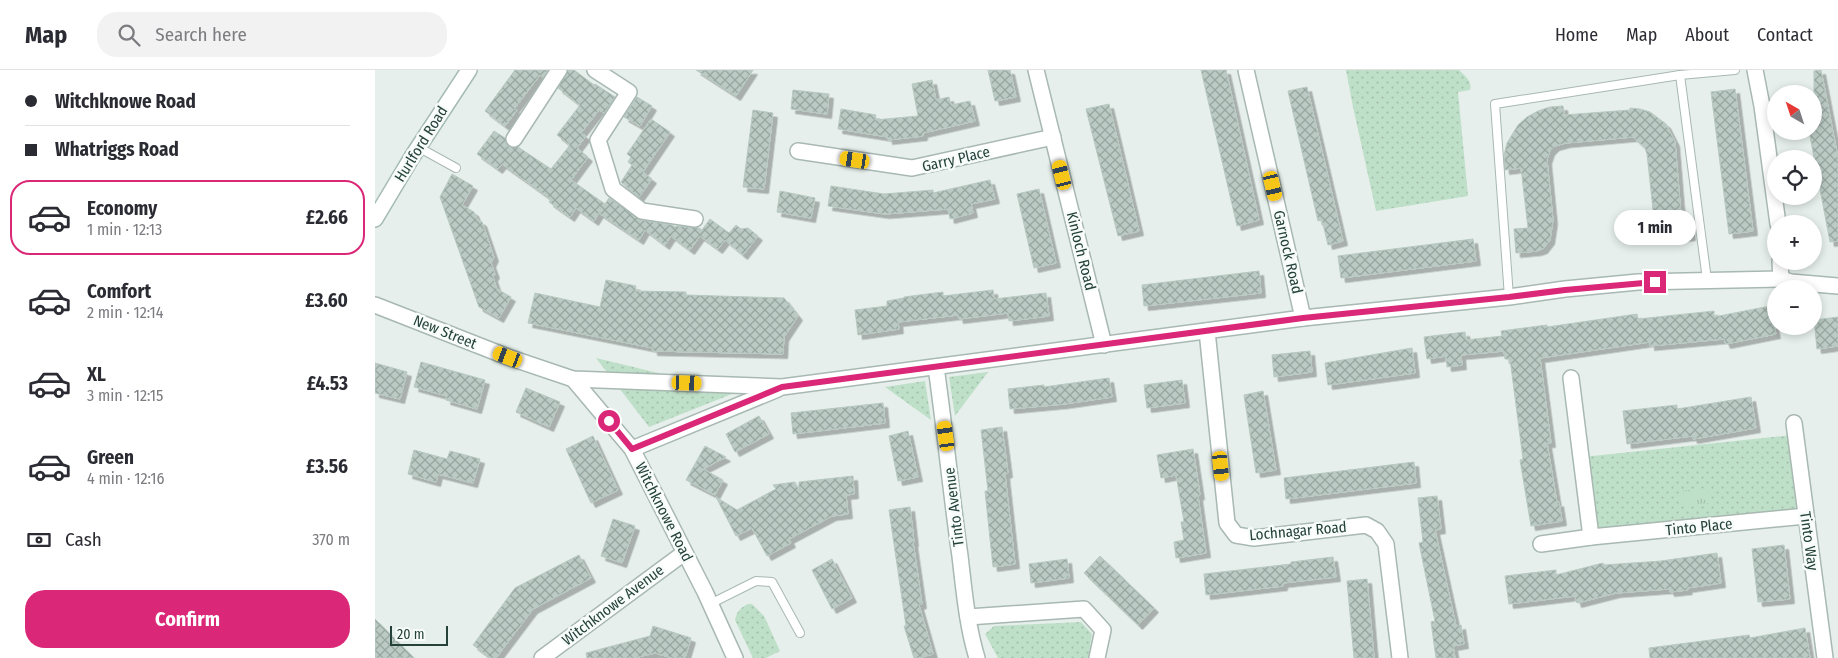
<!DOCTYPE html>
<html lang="en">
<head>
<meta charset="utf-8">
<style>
  :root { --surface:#fff; --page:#f2f2f3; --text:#2b2b33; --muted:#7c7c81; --line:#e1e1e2; --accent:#db2777 }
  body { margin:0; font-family:"Fira Sans Condensed",sans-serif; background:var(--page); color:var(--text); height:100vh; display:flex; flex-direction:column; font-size:19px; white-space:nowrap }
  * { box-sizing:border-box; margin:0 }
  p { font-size:16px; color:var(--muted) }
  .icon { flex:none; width:28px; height:28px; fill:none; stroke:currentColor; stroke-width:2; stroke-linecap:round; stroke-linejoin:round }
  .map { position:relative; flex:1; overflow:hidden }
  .sheet { display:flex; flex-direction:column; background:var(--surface); width:375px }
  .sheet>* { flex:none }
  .top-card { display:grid; align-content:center; height:110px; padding:0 25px; background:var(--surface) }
  .needle { width:32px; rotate:321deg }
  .tools { position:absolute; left:1392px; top:15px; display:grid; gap:10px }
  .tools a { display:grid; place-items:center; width:55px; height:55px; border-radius:50%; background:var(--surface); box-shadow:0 2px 8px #0003; font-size:25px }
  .scale { position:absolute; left:15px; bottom:12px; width:58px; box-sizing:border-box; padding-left:5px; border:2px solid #24423a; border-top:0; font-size:14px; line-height:18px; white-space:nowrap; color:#24423a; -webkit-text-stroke:4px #f7fbf9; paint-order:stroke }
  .end { position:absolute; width:22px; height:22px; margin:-11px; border:6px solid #db2777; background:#fff; box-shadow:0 0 0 2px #fff }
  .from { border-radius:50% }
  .bubble { position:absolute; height:35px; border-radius:18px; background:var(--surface); box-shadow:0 2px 8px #0003; font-size:16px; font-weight:700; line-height:35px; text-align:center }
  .car { position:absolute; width:15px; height:30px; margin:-15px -8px; border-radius:6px; box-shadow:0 0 4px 1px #0007; background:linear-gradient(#f5c518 24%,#345 0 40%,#f5c518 0 76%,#345 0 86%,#f5c518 0) }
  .top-card b { display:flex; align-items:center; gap:18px; height:48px; font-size:19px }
  .top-card b+b { border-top:1px solid var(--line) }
  .top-card i { width:12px; height:12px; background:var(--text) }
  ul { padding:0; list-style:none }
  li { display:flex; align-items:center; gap:15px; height:75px; margin:0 10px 8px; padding:0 15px; border:2px solid transparent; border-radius:20px }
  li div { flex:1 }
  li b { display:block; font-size:19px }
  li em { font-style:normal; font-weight:700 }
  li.current { border-color:var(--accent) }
  li>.icon { width:45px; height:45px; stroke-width:1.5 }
  .pay { display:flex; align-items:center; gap:12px; height:55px; padding:0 25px; font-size:19px }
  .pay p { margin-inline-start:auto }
  .cta { display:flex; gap:10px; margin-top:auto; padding:10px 25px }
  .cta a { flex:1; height:58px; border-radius:20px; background:var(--accent); color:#fff; font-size:20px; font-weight:700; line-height:58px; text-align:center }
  header { display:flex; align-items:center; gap:30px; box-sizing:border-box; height:70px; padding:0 25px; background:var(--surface); border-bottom:1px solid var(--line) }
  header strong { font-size:24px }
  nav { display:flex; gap:28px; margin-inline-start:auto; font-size:18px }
  .search { width:350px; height:45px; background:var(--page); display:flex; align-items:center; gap:12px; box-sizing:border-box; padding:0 18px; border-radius:20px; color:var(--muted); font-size:19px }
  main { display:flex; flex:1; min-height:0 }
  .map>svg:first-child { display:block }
  .grass { fill:url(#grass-dots) }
  .park { fill:url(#park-tufts) }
  .building { fill:url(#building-cross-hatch); stroke:#b8c9c2; filter:url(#shadow) }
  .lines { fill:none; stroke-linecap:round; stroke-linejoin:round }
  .service-casing { stroke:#a8b8b2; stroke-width:10 }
  .minor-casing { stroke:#a8b8b2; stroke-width:18 }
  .secondary-casing { stroke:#a4bbb3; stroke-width:18 }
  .service { stroke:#fff; stroke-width:8 }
  .minor { stroke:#fff; stroke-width:15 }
  .secondary { stroke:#fff; stroke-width:15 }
  .route { stroke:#db2777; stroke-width:6 }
  .labels { text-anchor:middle; stroke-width:5; stroke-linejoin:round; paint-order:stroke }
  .street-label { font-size:15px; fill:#24423a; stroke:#f7fbf9 }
</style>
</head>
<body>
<header>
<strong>Map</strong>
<div class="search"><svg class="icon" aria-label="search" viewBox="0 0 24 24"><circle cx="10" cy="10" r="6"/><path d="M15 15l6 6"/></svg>Search here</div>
<nav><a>Home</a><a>Map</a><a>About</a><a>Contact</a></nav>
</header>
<main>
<section class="sheet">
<div class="top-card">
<b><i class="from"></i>Witchknowe Road</b>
<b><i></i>Whatriggs Road</b>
</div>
<ul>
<li class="current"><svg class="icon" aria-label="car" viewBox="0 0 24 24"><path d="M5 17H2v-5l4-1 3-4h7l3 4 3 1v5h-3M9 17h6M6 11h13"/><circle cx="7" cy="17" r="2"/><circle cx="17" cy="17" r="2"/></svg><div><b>Economy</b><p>1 min · 12:13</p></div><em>£2.66</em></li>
<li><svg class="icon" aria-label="car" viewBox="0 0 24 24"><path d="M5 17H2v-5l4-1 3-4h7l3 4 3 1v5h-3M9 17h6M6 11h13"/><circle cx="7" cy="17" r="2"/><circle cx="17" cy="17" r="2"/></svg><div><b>Comfort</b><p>2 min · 12:14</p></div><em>£3.60</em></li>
<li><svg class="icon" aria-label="car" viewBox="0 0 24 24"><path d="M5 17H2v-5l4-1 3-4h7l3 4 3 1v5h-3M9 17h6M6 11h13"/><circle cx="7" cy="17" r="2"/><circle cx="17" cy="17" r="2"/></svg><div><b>XL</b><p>3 min · 12:15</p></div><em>£4.53</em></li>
<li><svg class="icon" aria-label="car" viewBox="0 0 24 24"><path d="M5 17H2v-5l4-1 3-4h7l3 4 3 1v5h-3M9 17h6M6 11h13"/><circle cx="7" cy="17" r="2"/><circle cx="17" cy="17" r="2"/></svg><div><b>Green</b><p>4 min · 12:16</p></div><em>£3.56</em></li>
</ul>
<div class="pay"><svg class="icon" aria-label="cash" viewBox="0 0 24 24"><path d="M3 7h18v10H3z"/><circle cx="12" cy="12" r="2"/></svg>Cash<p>370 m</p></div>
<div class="cta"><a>Confirm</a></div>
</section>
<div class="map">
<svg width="1463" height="588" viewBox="0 0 1463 588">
  <defs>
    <pattern id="grass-dots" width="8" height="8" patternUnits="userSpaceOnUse" patternTransform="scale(1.25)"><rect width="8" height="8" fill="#bfe0c8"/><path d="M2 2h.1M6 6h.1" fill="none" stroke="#a4c1ad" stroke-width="1.8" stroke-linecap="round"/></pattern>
    <pattern id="park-tufts" width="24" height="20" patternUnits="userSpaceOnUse" patternTransform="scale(1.25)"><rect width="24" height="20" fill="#bfe0c8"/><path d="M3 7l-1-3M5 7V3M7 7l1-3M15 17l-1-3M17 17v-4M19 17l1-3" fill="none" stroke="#a4c1ad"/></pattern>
    <pattern id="building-cross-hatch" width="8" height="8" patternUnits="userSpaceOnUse" patternTransform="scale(1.25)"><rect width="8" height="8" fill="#bbcac4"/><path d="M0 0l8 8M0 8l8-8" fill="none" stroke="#98a6a0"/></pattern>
    <filter id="shadow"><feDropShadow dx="4.5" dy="4.5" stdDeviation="0" flood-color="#0004"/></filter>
  </defs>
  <rect width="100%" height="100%" fill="#e6efeb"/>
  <!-- grass -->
  <g class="grass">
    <path d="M971,0H1084C1090,6 1098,12 1095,20L1083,22L1093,126L1001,141L978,37Z"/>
    <path d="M221,288L362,322L274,357Z"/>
    <path d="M613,302L580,346L574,307Z"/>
    <path d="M550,311L556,350L510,317Z"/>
    <path d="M1418,365L1428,444L1218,464L1208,387Z"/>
    <path d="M373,534H377L389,546L405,581L391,588H378L360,550C362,541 365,538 373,534Z"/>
    <path d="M706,552L717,564L713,588H623L610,564L619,556Z"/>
  </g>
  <!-- park -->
  <path class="park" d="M1333,418L1335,433L1306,436L1304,421Z"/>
  <!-- building -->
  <g class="building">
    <path d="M140,0H173L168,7L165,5L139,39L142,40L130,56L110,41Z"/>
    <path d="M193,0H199L219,15L220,14L240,27L229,43L224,40L206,63L211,66L202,78L213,87L196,110L230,134L234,128L266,150L297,155L300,157L301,156L324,158L327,160L335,149L354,163L361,155L366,159L373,158L383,166L368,185L350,170L343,179L325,166L315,180L296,166L290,175L270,160L264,170L224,143L219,151L201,138L195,147L174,132L176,129L127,94L123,99L102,84L119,61L130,68L134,77H143L176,99L195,75L182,65L205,35L183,18Z"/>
    <path d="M321,0H378L361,26Z"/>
    <path d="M613,0H635L641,27L620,31Z"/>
    <path d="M826,0H851L884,150L862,156Z"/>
    <path d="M1446,0L1463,88V171L1455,172L1434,61H1439V1Z"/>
    <path d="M557,10L561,30L574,27L576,35L595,31L600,51L548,63V66L513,70V67L463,59L466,39L501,45L500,50L543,46L537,14Z"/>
    <path d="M932,17L968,171L953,175L947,150L943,151L913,21Z"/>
    <path d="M1360,19L1378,161L1354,164L1336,22Z"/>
    <path d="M418,20L454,24L452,44L416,39Z"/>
    <path d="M262,27L277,36L265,56L249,47Z"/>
    <path d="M734,34L764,161L743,166L711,39Z"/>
    <path d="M1188,36L1189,45L1255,40V38L1265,39L1275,42L1291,54L1300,72L1306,145L1313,144L1316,166L1294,169L1289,168L1282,162L1280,158L1272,84L1270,78L1258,67L1191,73L1180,76L1175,81L1172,90L1178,150L1175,170L1168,179L1162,181L1141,183L1139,159L1153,158L1146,98L1130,100L1129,85L1132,73L1143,55L1152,47L1163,41L1175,37Z"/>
    <path d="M378,40L398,43L389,119L368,117Z"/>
    <path d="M276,49L295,62L268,102L277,109L264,127L246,112L257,95L253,92L256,87L252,84Z"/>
    <path d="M77,104L98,116L87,135L99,142L102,149L107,152L119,187L116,193L120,204L118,207L122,219L136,227L124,248L104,237L65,127Z"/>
    <path d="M615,110L620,129L596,134L598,143L575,149L573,139L510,144L453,136L456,116L509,124L558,120V123Z"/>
    <path d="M664,119L681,193L659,198L642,124Z"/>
    <path d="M405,121L440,128L436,148L402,142Z"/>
    <path d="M1098,169L1101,191L966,208L963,186Z"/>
    <path d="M884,201L886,223L769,236L767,215Z"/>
    <path d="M231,210L261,216L260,221L311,222V225L409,228L423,246L409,267L408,284L278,281V278L153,253L160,223L225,237Z"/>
    <path d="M618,220L619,229L671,223L674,246L634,251L633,243L584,249L583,245L523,252L524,259L483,265L480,240L512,236V231L529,228V227L568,222V226Z"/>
    <path d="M1395,236L1401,264L1351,274L1349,269L1275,276V272L1165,288L1176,373H1172L1182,433L1184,432L1187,451L1156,456L1145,390L1148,389L1135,289H1130L1129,281L1086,285L1087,295L1072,297L1071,286L1052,289L1049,267L1090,262L1091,270L1127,266L1126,261L1172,255V257L1262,244L1263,249L1339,241V247Z"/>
    <path d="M1463,247V276L1442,279L1439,250Z"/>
    <path d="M1037,278L1040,303L953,315L950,293Z"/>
    <path d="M935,281L937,302L899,307L897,285Z"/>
    <path d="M46,292L110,310L102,339L71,330L72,326L39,317Z"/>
    <path d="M0,293L32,302L25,329L0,323Z"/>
    <path d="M734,308L737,327L689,334L635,339L633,319L669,315V317Z"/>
    <path d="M807,310L810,333L772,338L769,315Z"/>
    <path d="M151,318L185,332L174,357L141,342Z"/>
    <path d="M888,321L901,400L881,403L869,325Z"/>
    <path d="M1376,327L1381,358L1318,369L1317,366L1252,374L1248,341L1302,335V339Z"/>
    <path d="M508,333L510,353L418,364L416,343Z"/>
    <path d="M384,346L394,364L360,382L351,364Z"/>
    <path d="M627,357L633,403L630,404L640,494L618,497L610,421H613L606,360Z"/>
    <path d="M533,361L543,407L523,411L514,366Z"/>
    <path d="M218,366L243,420L216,433L191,379Z"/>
    <path d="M330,376L351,387L328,399L348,410L340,425L311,410Z"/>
    <path d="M818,379L825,425L823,426L831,483L801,488L799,472L809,470L806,452H809L801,405L786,408L782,385Z"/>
    <path d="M39,380L72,389L75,381L105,389L98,413L63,404L61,412L33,404Z"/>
    <path d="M1039,392L1041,413L911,429L909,408Z"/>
    <path d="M478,406L479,424L471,425L473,444L457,446L414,469L416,473L392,486L377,458L361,466L341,427L362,440L401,419L398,415L420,412L424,420V412Z"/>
    <path d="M1062,426L1066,459L1060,460L1081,556L1086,555L1089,574L1078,576L1080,588H1061L1056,552L1060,551L1044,473L1048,472L1043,428Z"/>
    <path d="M535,437L539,472H538L547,534L544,535L558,584L543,588H539L529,556H531L514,440Z"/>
    <path d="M238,449L260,456L247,493L226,486Z"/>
    <path d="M1409,475L1415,529L1383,532L1377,479Z"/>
    <path d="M1342,483L1346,513L1312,518L1313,520L1295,522L1294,519L1241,523L1202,533L1200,526L1134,534L1130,506L1181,500V505L1228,493L1229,495L1286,491Z"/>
    <path d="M204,485L216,508L158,539L121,588H116L98,575L140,518Z"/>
    <path d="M725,486L779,538L763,555L709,503Z"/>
    <path d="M958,487L961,507L908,513V516L831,525L829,504L916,494V492Z"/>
    <path d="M457,489L477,528L457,539L437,500Z"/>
    <path d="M692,489L694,508L656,513L654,494Z"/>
    <path d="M992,509L999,588H979L972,511Z"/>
    <path d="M0,549L39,588H0Z"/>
    <path d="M278,556L316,568L310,588H297L280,583L259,588H212L211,583L275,566Z"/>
    <path d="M1430,558L1435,588H1275L1274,578L1374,565L1375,568Z"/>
  </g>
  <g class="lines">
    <!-- service casing -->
    <g class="service-casing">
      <g id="service">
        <path d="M1305,5L1332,210"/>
        <path d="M43,77L81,98"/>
        <path d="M1134,227L1120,34L1305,5L1360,0"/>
        <path d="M335,534L381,511L397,512L425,563"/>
      </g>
    </g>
    <!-- minor casing -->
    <g class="minor-casing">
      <g id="minor">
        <path d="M220,0L254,22L223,70L238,119L267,141L320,149"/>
        <path d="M661,0L729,275"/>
        <path d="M871,0L928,248"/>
        <path d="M1380,0L1387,36L1403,154"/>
        <path d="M139,69L184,0"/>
        <path d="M423,81L537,98L678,67"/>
        <path d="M1405,191L1406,209"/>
        <path d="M0,235L133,287L198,309L407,317L928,248L1134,227L1190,219L1263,212L1406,209L1416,212L1463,216"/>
        <path d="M832,261L852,453L861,465L879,468L991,455L1002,461L1011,474L1025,588"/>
        <path d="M561,297C570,360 576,423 585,486C589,520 592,555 602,588"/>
        <path d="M1196,308L1216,467L1431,446"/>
        <path d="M198,309L257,379L330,522L360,588"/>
        <path d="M1419,353L1450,588"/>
        <path d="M257,379L403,319"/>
        <path d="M1166,474L1216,467"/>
        <path d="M593,547L709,539L728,560L722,588"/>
        <path d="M167,588L309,483"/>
      </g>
    </g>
    <!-- secondary casing -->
    <g class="secondary-casing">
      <path id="secondary" d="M0,149L37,87L94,0"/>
    </g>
    <!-- service -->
    <use href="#service" class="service"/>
    <!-- minor -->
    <use href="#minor" class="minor"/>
    <!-- secondary -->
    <use href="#secondary" class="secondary"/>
  </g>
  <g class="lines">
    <!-- route -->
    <path class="route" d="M234,351L257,379L407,317L928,248L1134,227L1190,220L1280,212"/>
  </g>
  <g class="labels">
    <!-- street labels -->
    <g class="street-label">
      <text transform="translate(46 74) rotate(-58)" y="5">Hurlford Road</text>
      <text transform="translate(581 89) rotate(-13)" y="5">Garry Place</text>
      <text transform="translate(706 181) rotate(76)" y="5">Kinloch Road</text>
      <text transform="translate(913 182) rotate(77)" y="5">Garnock Road</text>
      <text transform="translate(70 262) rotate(22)" y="5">New Street</text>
      <text transform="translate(579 437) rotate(-97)" y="5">Tinto Avenue</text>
      <text transform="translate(289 442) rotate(63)" y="5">Witchknowe Road</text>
      <text transform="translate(1324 457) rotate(-6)" y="5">Tinto Place</text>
      <text transform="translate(923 461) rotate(-5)" y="5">Lochnagar Road</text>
      <text transform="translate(1434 471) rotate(82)" y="5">Tinto Way</text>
      <text transform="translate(238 535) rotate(-37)" y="5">Witchknowe Avenue</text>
    </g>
  </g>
</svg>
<div class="tools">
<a><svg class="needle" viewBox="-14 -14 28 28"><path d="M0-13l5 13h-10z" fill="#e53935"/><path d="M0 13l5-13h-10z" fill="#7c7c81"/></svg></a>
<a><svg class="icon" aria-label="locate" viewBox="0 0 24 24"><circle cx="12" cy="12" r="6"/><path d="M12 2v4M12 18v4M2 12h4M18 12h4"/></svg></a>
<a>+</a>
<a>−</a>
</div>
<div class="scale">20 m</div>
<i class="end from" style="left:234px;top:351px"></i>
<i class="end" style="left:1280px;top:212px"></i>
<div class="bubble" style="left:1239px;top:140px;width:82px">1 min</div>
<i class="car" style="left:480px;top:90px;rotate:279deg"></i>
<i class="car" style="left:687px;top:105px;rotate:346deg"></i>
<i class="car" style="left:898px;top:116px;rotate:167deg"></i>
<i class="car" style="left:133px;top:287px;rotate:291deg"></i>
<i class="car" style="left:312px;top:313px;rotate:92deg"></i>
<i class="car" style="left:571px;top:366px;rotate:352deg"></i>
<i class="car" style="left:846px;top:396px;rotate:174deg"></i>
</div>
</main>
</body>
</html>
